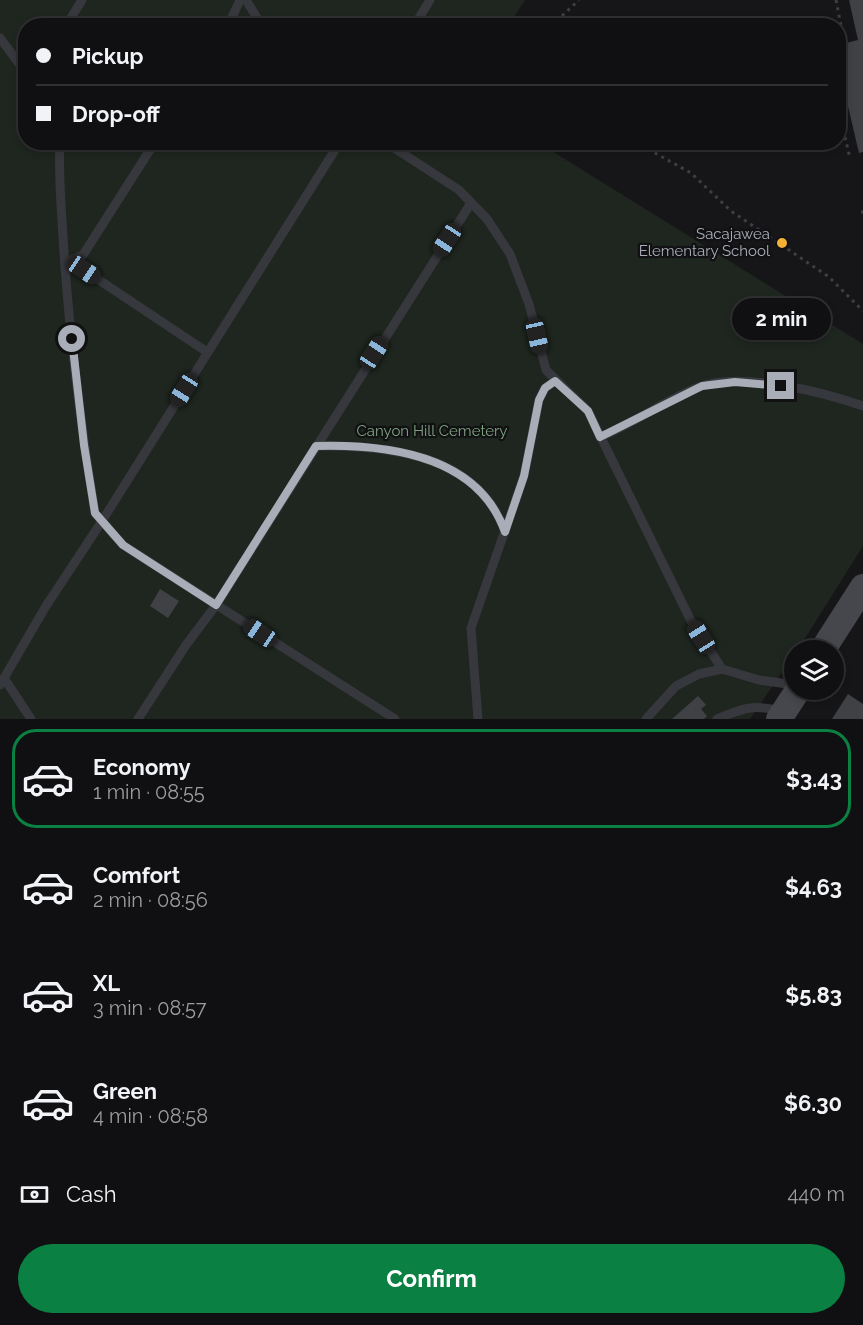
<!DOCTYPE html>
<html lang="en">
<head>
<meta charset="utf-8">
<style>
  :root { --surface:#101012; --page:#1e1e20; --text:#f1f3f6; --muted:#9c9d9f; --line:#303032; --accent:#0b8043 }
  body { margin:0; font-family:Raleway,sans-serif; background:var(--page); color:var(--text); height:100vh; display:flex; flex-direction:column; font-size:22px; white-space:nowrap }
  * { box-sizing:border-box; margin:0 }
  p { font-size:20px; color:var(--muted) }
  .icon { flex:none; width:33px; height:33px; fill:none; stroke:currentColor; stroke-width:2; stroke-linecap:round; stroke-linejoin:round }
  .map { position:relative; height:719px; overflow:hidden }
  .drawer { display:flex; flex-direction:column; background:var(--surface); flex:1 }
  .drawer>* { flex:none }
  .top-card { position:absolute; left:18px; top:18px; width:828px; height:132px; border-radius:24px; box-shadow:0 3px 9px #0003,0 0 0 2px var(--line); display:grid; align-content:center; height:132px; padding:0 18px; background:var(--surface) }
  .fabs { position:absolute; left:784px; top:640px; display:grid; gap:12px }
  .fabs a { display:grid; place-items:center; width:60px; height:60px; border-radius:50%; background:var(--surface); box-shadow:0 3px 9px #0003,0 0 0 2px var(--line); font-size:30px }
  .end { position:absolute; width:27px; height:27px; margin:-14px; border:8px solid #a8adb8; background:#111; box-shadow:0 0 0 3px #111 }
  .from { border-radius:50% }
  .bubble { position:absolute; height:42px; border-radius:21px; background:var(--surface); box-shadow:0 3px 9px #0003,0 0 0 2px var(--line); font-size:20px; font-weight:700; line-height:42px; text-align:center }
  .car { position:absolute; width:18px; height:36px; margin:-18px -9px; border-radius:8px; box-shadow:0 0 4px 2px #0007; background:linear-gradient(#222 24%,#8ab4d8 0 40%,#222 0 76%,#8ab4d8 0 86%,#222 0) }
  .top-card b { display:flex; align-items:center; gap:21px; height:57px; font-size:22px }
  .top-card b+b { border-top:2px solid var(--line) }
  .top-card i { width:15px; height:15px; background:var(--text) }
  ul { padding:10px 0 0; list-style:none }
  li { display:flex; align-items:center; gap:18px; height:99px; margin:0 12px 9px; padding:0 6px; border:3px solid transparent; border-radius:24px }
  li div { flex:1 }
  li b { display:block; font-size:22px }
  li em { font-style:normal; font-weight:700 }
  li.active { border-color:var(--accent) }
  li>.icon { width:54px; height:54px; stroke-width:1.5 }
  .pay { display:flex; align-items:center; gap:15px; height:66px; padding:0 18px; font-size:22px }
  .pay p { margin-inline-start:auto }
  .button { display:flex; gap:12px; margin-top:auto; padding:12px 18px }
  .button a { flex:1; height:69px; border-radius:36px; background:var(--accent); color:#fff; font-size:24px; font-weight:700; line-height:69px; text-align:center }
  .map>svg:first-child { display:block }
  .green { fill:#1e261f }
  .building { fill:#404145 }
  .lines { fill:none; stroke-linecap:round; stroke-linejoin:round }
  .path { stroke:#3d3f44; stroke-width:3; stroke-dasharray:3 4.5; stroke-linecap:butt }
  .lane { stroke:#37383d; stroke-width:9 }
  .secondary { stroke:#45474d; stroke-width:26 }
  .route { stroke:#a8adb8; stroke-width:8 }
  .poi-dot { fill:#f2b134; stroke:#111113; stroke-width:2 }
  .labels { text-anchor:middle; stroke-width:4.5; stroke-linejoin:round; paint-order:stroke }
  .poi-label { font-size:15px; fill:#a8adb8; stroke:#111113; text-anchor:end }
  .park-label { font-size:15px; fill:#7fa381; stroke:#111113 }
</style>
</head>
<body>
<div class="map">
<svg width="863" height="719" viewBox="0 0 863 719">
  <rect width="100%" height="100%" fill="#161618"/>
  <!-- green -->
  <path class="green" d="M0,0H525L509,25L26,26V142L539,143L863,344V546L799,648L750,719H0Z"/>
  <!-- building -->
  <g class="building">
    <path d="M849,0H863V152L859,153L838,64V45L858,40Z"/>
    <path d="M160,589L179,601L168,618L150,606Z"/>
    <path d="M848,694L863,704V719H832Z"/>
    <path d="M698,696L706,705L701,709L707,716L704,719H672Z"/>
  </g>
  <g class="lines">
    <!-- path -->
    <g class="path">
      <path d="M836,0L842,31L838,38"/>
      <path d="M551,26L579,0"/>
      <path d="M838,108L850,158"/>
      <path d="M635,142L691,173L731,211L829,277L863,311"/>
      <path d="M861,212H863"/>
    </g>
    <!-- lane -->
    <g class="lane">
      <path d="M246,0L262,26"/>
      <path d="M66,26L82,0"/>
      <path d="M228,26L240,0"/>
      <path d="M414,26L430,0"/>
      <path d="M0,38L26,73"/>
      <path d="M60,142C58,179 62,216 64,253C70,340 81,427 95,513L102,521L340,142"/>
      <path d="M155,142L83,255L65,262L84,270L207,352"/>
      <path d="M385,142L459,190L487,219L510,254L529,304L546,370L588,411L691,621L722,669"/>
      <path d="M600,437C635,423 665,400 699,387C740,371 823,392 863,406"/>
      <path d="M317,446C387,445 478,454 505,532"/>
      <path d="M4,678L31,719"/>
      <path d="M0,685L46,606L102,521L123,545L395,719"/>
      <path d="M138,719L186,645L216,605L471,203"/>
      <path d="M478,719L471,628L524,476L539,400L545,388L555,381"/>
      <path d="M646,719L676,686L699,674L722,669L759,680L795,685"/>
      <path d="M717,719C743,708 754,704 781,711"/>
    </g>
    <!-- secondary -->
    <g class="secondary">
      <path d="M822,651L863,587"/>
      <path d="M779,719L798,690"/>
    </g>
  </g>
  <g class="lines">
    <!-- route -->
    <path class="route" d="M72,339L84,445L95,513L123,545L216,605L316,446C387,444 478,455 505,532L524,476L539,400L545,388L555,381L588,411L600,437L702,386L735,382L781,386"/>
  </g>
  <!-- markers -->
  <circle class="poi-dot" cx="782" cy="243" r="6"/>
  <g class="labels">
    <!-- poi labels -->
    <g class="poi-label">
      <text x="770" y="239">Sacajawea<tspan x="770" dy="17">Elementary School</tspan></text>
    </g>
    <!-- park labels -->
    <g class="park-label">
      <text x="432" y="436">Canyon Hill Cemetery</text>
    </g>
  </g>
</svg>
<div class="fabs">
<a><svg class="icon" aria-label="layers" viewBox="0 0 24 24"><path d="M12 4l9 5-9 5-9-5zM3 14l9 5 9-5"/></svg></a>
</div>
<i class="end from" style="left:72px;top:339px"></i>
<i class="end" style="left:781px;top:386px"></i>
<div class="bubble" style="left:732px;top:298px;width:99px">2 min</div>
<i class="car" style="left:447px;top:240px;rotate:213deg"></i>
<i class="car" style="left:84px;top:270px;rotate:124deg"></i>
<i class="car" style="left:537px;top:336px;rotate:167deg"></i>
<i class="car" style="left:374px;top:353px;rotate:33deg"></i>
<i class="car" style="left:184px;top:390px;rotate:212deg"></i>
<i class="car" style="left:260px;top:633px;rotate:304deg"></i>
<i class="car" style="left:701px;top:637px;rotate:328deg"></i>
<div class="top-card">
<b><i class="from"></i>Pickup</b>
<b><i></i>Drop-off</b>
</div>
</div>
<section class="drawer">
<ul>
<li class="active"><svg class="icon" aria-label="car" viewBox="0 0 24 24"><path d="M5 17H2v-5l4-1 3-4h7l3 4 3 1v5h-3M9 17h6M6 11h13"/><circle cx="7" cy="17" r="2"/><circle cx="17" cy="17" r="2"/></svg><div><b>Economy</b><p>1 min · 08:55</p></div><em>$3.43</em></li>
<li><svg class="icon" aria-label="car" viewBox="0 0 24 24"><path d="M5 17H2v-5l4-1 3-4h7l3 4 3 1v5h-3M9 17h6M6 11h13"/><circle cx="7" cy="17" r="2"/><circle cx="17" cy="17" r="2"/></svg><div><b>Comfort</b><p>2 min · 08:56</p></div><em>$4.63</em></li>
<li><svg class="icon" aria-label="car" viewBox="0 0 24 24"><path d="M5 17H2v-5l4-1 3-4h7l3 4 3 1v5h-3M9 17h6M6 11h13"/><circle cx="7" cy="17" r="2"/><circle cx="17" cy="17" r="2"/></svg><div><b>XL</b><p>3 min · 08:57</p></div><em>$5.83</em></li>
<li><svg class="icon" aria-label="car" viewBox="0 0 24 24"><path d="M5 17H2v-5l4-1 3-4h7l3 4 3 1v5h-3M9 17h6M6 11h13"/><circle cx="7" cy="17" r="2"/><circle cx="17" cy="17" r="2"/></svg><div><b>Green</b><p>4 min · 08:58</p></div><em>$6.30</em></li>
</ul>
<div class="pay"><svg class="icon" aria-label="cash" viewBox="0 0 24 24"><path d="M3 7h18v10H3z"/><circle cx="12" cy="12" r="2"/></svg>Cash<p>440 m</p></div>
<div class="button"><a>Confirm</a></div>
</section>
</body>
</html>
